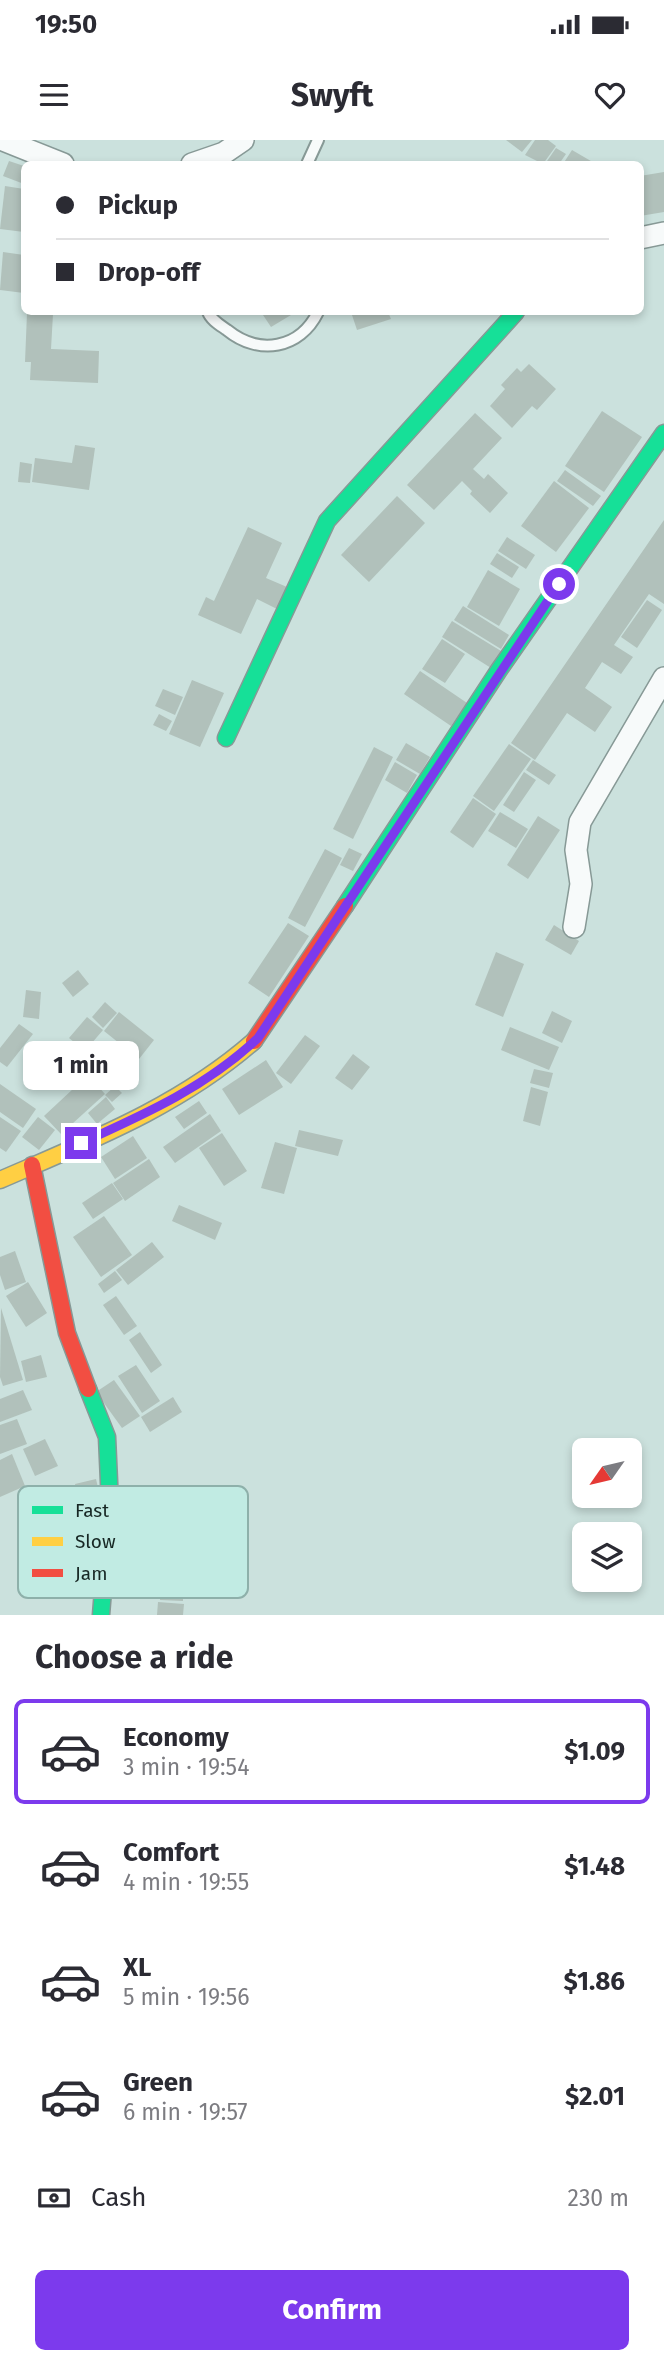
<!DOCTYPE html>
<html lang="en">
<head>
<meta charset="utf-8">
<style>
  :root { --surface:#fff; --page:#f2f2f3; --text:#2b2b33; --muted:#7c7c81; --line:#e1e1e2; --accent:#7c3aed }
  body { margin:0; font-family:"Fira Sans",sans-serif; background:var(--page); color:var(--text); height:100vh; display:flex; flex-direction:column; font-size:26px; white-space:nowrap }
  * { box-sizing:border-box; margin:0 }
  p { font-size:23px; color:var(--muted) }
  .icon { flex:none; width:38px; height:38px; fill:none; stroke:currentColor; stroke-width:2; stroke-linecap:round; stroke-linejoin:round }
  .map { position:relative; height:1475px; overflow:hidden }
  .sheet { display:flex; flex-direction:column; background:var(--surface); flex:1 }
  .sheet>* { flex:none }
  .top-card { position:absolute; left:21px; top:21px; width:623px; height:154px; border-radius:10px; box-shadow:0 4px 10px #0003; display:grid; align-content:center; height:154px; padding:0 35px; background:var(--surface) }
  .needle { width:46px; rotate:236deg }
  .fabs { position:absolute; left:572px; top:1298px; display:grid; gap:14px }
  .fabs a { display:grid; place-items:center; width:70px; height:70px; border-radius:10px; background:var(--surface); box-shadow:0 4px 10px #0003; font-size:35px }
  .end { position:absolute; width:32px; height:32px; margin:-16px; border:9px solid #7c3aed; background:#fff; box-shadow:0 0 0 4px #fff }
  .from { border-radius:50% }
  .bubble { position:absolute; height:49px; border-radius:10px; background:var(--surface); box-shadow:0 4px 10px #0003; font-size:23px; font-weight:700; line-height:49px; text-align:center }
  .top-card b { display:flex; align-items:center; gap:24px; height:66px; font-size:26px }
  .top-card b+b { border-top:2px solid var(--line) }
  .top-card i { width:18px; height:18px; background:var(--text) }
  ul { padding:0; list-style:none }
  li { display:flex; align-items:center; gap:21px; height:105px; margin:0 14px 10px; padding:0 21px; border:4px solid transparent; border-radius:10px }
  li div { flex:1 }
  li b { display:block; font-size:26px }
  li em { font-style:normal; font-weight:700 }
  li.current { border-color:var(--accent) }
  li>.icon { width:63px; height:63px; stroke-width:1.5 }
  h2 { padding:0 35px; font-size:32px; line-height:84px }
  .pay { display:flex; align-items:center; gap:18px; height:77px; padding:0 35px; font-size:26px }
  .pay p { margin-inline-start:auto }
  .button { display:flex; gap:14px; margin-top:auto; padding:14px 35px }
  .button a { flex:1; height:80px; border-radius:10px; background:var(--accent); color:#fff; font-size:28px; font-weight:700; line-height:80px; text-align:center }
  .status { display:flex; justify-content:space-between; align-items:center; height:49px; padding:0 35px; background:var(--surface); direction:ltr }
  .status svg { height:19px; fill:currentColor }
  header { display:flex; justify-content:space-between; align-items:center; height:91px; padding:0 35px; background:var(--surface); font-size:32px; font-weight:700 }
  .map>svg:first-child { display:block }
  .building { fill:#b1c1bb }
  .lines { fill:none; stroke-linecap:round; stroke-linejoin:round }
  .lane-casing { stroke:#879996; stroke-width:14 }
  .street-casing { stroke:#879996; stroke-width:24 }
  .fast-casing { stroke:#879996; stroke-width:19 }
  .slow-casing { stroke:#879996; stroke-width:19 }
  .jam-casing { stroke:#879996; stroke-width:19 }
  .lane { stroke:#f7fafa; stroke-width:10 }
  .street { stroke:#f7fafa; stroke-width:21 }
  .fast { stroke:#16e098; stroke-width:16 }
  .slow { stroke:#ffcf43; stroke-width:16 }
  .jam { stroke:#f24e42; stroke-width:16 }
  .route { stroke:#7c3aed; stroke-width:9 }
  .key { fill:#c1ebe3; stroke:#8eb0aa; stroke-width:2 }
  .key-label { font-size:19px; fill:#172724 }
</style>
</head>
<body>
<div class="status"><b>19:50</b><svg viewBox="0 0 49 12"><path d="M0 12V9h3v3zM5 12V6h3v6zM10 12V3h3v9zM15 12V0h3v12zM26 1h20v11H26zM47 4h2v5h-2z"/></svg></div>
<header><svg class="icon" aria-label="menu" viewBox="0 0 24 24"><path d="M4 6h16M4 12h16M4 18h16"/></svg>Swyft<svg class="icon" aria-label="heart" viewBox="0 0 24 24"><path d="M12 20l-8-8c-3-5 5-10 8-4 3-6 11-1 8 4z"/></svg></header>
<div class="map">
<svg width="664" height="1475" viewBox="0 0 664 1475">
  <rect width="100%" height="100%" fill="#cbe1dd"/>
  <!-- building -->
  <g class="building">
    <path d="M506,0H532L522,12Z"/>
    <path d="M535,0H548L556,6L543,24L525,15Z"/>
    <path d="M556,8L566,14L559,24H545Z"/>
    <path d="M572,10L596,24H563Z"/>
    <path d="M9,21L24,26V44L3,36Z"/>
    <path d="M664,32V72L640,76V36Z"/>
    <path d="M5,46L24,49V92L0,89Z"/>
    <path d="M3,112L24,115V153L0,150Z"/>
    <path d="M261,172H296L271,187Z"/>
    <path d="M351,172H388L391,179L357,190Z"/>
    <path d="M27,173L53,174L51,209L99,211L98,243L30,240L31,222H25Z"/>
    <path d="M529,224L556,249L537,270L532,266L512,288L490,266L505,249L501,245L517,228L521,232Z"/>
    <path d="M602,271L642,297L604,352L565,326Z"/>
    <path d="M475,273L502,298L473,329L484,339L488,334L508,353L490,373L470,354L472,351L462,341L434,370L407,345Z"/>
    <path d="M75,305L95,308L89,350L32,342L35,318L72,323Z"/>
    <path d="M20,322L32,324L30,343L18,342Z"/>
    <path d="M565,330L601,356L593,366L557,341Z"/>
    <path d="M554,341L589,368L556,412L521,386Z"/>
    <path d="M397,356L425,383L369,442L341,415Z"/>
    <path d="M664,380V464L649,454L614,505L633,517L621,534L602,522L585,548L612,567L595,592L567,573L535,620L511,603Z"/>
    <path d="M248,387L282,403L266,438L287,447L277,469L257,459L241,494L198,475L206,457L214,461Z"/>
    <path d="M507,397L535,415L526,429L498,411Z"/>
    <path d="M497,413L519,427L512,438L490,424Z"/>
    <path d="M488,430L520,449L499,486L467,467Z"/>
    <path d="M647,460L662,470L637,508L621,497Z"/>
    <path d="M463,466L509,495L501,509L454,480Z"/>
    <path d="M452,481L501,511L491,528L442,497Z"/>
    <path d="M442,499L465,514L445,543L422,529Z"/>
    <path d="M420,531L467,563L451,586L404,554Z"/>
    <path d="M192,540L224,553L200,607L169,594Z"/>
    <path d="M163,549L183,557L175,575L155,566Z"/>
    <path d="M159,574L172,581L166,591L153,585Z"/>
    <path d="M406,603L430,617L420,634L396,620Z"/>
    <path d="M509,604L531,619L494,671L473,656Z"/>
    <path d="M374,607L393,617L353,699L333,689Z"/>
    <path d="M533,620L556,635L549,645L526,630Z"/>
    <path d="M395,622L417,635L407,653L385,640Z"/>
    <path d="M524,632L536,640L514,672L503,665Z"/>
    <path d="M473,658L496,674L473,708L450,692Z"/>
    <path d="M500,672L528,689L516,708L488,691Z"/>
    <path d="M538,676L560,690L528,739L507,725Z"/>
    <path d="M349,708L362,714L353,731L340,725Z"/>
    <path d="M325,709L342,718L305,787L288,778Z"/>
    <path d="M288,783L309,796L269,857L248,843Z"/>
    <path d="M554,785L579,801L571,815L545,800Z"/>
    <path d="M496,812L524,824L503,877L475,865Z"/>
    <path d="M78,830L89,844L73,857L62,843Z"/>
    <path d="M26,850L41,852L39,879L23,877Z"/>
    <path d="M105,862L117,873L103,888L92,877Z"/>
    <path d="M552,871L572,881L562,903L542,893Z"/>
    <path d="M119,872L154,900L139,919L104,891Z"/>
    <path d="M87,877L103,890L85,911L69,898Z"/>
    <path d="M19,884L33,894L7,927L0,922V908Z"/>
    <path d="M510,887L559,907L549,930L501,910Z"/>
    <path d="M305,895L320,906L291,944L276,933Z"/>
    <path d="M353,914L370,927L352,950L335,938Z"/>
    <path d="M266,920L283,947L239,975L222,949Z"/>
    <path d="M534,929L553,933L549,948L530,943Z"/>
    <path d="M88,935L105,954L61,994L44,976Z"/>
    <path d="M0,944L36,969L23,988L0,972Z"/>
    <path d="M115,946L122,953L112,962L105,955Z"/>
    <path d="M531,947L548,952L540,986L523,981Z"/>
    <path d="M106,957L115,969L97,984L88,973Z"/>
    <path d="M199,961L207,973L184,989L175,977Z"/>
    <path d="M210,974L221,991L175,1023L163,1007Z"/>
    <path d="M0,977L21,991L6,1012L0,1008Z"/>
    <path d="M38,977L55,990L39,1010L22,997Z"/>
    <path d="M299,990L343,1000L338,1016L295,1006Z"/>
    <path d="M222,993L247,1031L224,1046L199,1008Z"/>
    <path d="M133,996L147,1018L115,1039L101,1017Z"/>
    <path d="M275,1002L297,1008L284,1054L261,1048Z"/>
    <path d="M149,1019L160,1037L125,1061L113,1043Z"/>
    <path d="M112,1043L123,1059L93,1079L82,1063Z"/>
    <path d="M179,1065L222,1083L215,1100L172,1081Z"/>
    <path d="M104,1076L132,1115L101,1137L73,1097Z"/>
    <path d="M152,1102L164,1117L128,1145L116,1130Z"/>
    <path d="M15,1111L26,1142L5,1150L0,1135V1117Z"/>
    <path d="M115,1131L122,1140L104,1153L98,1144Z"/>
    <path d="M28,1142L47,1173L26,1187L6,1156Z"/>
    <path d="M116,1156L137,1186L124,1195L103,1165Z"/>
    <path d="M1,1168L23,1240L3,1246L0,1237Z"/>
    <path d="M140,1192L162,1225L151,1233L129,1200Z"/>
    <path d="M41,1215L47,1237L26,1242L21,1221Z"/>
    <path d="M136,1225L160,1261L142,1273L118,1236Z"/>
    <path d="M114,1240L140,1276L122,1288L96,1252Z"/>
    <path d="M23,1250L32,1270L0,1282V1259Z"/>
    <path d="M173,1257L182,1272L150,1292L141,1277Z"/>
    <path d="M17,1279L27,1304L0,1314V1285Z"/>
    <path d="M45,1299L58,1326L35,1336L23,1309Z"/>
    <path d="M12,1314L25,1346L0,1357V1320Z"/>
    <path d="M96,1339L103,1369L81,1373L75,1344Z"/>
    <path d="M161,1437L183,1438V1461L160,1460Z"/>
    <path d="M158,1462L184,1464L183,1475H157Z"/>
  </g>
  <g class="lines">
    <!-- lane casing -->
    <g class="lane-casing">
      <g id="lane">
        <path d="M307,24L318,0"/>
        <path d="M208,172C211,180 220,185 227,190C259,216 300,209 318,172"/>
      </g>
    </g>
    <!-- street casing -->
    <g class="street-casing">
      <g id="street">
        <path d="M3,0L63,24"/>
        <path d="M192,24L224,13L243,0"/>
        <path d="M640,98L664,93"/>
        <path d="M574,787L581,744L576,710L580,682L664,538"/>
      </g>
    </g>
    <!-- fast casing -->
    <g class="fast-casing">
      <g id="fast">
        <path d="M226,598L327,381L516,172"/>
        <path d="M345,766L499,530L664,293"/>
        <path d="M88,1249L107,1297L110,1364L101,1475"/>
      </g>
    </g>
    <!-- slow casing -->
    <g class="slow-casing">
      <path id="slow" d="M0,1040C90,1001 180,966 254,901"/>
    </g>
    <!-- jam casing -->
    <g class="jam-casing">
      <g id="jam">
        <path d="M254,901L345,766"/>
        <path d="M32,1025L67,1193L88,1249"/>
      </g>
    </g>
    <!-- lane -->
    <use href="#lane" class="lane"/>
    <!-- street -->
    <use href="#street" class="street"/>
    <!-- fast -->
    <use href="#fast" class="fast"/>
    <!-- slow -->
    <use href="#slow" class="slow"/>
    <!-- jam -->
    <use href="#jam" class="jam"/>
  </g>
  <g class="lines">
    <!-- route -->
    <path class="route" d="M81,1003C145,974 206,947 258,898L559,444"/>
  </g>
  <!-- legend -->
  <rect x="18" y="1346" width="230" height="112" rx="10" class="key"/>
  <rect x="32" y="1366" width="31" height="8" fill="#16e098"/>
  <rect x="32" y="1397" width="31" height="9" fill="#ffcf43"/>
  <rect x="32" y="1429" width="31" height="8" fill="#f24e42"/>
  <g class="key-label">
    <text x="75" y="1377">Fast</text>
    <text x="75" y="1408">Slow</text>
    <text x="75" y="1440">Jam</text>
  </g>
</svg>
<div class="fabs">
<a><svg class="needle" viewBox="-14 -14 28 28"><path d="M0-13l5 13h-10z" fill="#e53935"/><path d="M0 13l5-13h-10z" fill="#7c7c81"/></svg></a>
<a><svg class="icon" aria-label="layers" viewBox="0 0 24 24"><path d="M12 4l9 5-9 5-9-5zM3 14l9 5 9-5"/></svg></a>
</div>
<i class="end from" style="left:559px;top:444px"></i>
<i class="end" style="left:81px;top:1003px"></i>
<div class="bubble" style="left:23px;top:901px;width:116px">1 min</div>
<div class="top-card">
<b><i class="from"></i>Pickup</b>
<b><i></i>Drop-off</b>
</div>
</div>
<section class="sheet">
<h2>Choose a ride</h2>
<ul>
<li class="current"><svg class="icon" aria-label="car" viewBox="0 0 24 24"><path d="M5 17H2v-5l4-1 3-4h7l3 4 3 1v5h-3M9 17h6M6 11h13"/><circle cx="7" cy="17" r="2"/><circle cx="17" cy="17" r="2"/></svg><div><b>Economy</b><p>3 min · 19:54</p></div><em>$1.09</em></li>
<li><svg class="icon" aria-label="car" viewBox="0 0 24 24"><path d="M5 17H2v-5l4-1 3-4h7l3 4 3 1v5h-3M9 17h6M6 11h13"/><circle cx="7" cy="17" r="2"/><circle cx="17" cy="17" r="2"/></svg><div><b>Comfort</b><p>4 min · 19:55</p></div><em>$1.48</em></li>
<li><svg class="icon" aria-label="car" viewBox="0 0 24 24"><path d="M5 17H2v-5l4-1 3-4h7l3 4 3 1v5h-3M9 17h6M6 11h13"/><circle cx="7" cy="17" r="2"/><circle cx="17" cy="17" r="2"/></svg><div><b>XL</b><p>5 min · 19:56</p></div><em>$1.86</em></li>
<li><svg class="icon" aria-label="car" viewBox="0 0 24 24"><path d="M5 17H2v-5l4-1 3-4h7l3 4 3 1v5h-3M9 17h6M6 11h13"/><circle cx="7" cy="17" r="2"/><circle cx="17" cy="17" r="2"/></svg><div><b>Green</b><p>6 min · 19:57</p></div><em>$2.01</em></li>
</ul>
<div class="pay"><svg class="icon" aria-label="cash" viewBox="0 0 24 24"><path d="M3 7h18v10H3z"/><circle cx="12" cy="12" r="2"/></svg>Cash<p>230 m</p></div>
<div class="button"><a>Confirm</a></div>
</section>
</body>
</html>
